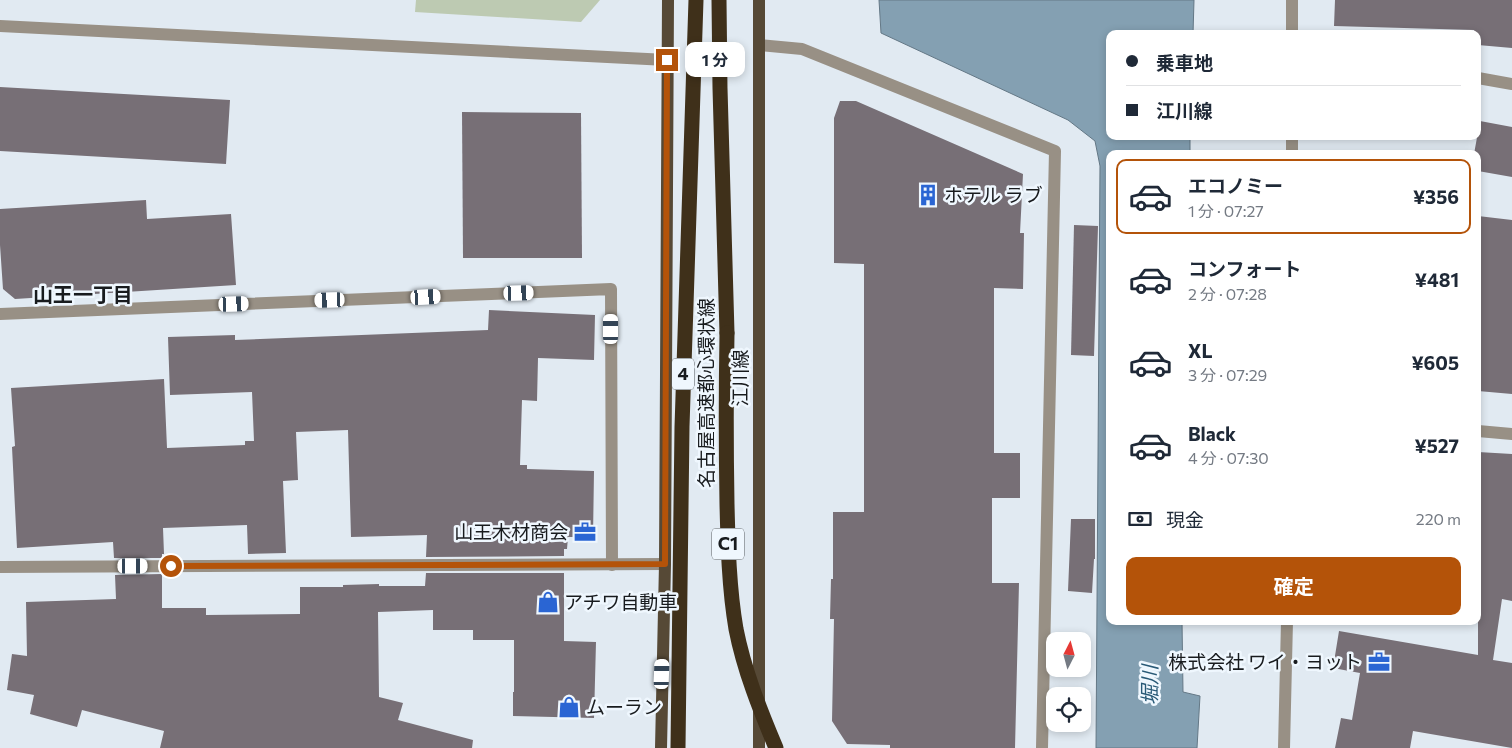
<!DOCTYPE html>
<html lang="ja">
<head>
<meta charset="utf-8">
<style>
  :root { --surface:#fff; --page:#f6f6f7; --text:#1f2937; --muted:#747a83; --line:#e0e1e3; --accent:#b45309 }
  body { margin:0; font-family:Commissioner,"Noto Sans JP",sans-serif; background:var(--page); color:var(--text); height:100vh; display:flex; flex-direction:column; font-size:19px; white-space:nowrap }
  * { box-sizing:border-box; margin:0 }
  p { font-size:16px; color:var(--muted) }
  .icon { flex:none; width:28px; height:28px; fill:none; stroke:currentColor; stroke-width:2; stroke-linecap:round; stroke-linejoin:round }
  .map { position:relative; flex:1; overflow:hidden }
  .panel { position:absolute; left:1106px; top:150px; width:375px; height:475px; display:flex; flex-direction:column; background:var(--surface); border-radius:10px; box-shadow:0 2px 8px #0003 }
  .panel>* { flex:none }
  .banner { position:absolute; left:1106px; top:30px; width:375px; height:110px; border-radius:10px; box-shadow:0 2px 8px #0003; display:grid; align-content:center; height:110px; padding:0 20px; background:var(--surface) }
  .needle { width:32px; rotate:6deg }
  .fabs { position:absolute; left:1046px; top:632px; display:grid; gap:10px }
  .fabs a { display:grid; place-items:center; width:45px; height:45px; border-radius:10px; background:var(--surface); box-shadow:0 2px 8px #0003; font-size:25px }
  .end { position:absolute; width:22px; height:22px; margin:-11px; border:6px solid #b45309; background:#fff; box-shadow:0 0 0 2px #fff }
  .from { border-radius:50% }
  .bubble { position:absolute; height:35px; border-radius:10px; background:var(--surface); box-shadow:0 2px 8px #0003; font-size:16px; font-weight:700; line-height:35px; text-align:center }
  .car { position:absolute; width:15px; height:30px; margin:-15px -8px; border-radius:6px; box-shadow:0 0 4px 1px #0007; background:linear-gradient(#fff 24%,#345 0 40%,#fff 0 76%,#345 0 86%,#fff 0) }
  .banner b { display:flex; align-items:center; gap:18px; height:48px; font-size:19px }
  .banner b+b { border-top:1px solid var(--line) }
  .banner i { width:12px; height:12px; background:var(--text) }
  ul { padding:9px 0 0; list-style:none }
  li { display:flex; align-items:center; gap:15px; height:75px; margin:0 10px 8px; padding:0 10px; border:2px solid transparent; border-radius:10px }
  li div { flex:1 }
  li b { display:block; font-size:19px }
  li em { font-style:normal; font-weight:700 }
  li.on { border-color:var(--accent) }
  li>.icon { width:45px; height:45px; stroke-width:1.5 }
  .pay { display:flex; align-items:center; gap:12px; height:55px; padding:0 20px; font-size:19px }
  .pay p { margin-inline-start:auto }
  .cta { display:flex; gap:10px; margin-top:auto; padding:10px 20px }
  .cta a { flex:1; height:58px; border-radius:10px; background:var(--accent); color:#fff; font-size:20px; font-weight:700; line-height:58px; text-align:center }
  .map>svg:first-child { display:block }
  .green { fill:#bdcab2 }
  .water { fill:#84a0b2; stroke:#647886 }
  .building { fill:#776f76 }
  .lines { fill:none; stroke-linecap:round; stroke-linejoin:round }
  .minor { stroke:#989085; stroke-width:12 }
  .tertiary { stroke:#989085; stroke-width:12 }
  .primary { stroke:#564936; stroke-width:12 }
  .motorway { stroke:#3f301a; stroke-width:15 }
  .motorway-bridge { stroke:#3f301a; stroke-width:15 }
  .route { stroke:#b45309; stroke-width:6 }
  .labels { text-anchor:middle; stroke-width:5; stroke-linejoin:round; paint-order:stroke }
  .shield { fill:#eff7fe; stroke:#585d61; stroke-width:1 }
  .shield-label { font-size:18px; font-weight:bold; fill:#181b1e }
  .poi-label { font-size:19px; fill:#181b1e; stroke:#eff7fe; text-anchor:start }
  .street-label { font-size:19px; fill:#181b1e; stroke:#eff7fe }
  .neighbourhood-label { font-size:20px; font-weight:bold; fill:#181b1e; stroke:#eff7fe }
  .water-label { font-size:20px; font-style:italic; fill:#285976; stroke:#eff7fe }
</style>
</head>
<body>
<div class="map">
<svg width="1512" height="748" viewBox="0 0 1512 748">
  <rect width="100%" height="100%" fill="#e1eaf2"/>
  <!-- green -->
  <path class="green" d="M416,0H600L581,22L415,12Z"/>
  <!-- water -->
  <path class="water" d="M879,0H1194L1193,34H1110V136H1190V154H1110V621H1182L1183,692L1200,696L1197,748H1096L1100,166L1095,141L1068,120L881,33Z"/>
  <!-- building -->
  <g class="building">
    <path d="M1335,0H1512V48L1478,45V34H1474V30L1334,26Z"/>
    <path d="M0,87L230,100L226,164L0,151Z"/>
    <path d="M840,101H856L1023,174L1020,233H1024L1023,289L994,288V453H1020V498H992V583H1019L1015,748H890V745L847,744L832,721L834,619H830L831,579H833V512H864V264L834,263V118Z"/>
    <path d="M462,112L581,113L582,258H463Z"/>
    <path d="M1480,121L1512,127V177L1478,171V154H1474Z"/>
    <path d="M146,200L147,219L231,214L236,285L15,299L3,289L0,245V209Z"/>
    <path d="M1478,216L1512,220V394L1478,391Z"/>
    <path d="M1074,225L1098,226L1094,356L1071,355Z"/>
    <path d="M489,310L595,315L594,360L538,358L537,401L522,400L520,465H527V469L594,471L593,537H568L567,549H564V556L426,557L427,535L351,537L348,430L296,432L298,480L283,481L286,553L248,554L247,525L163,528L164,554H162V558H114L113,542L17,548L12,447L15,446L11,388L164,379L167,448L245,445V441H254L252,392L170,395L168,337L235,335V340L488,330Z"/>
    <path d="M1478,452L1512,454V601L1502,599L1493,660L1512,663V748L1413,731L1410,748H1335L1341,718L1352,720L1360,673L1333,668L1339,631L1478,655Z"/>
    <path d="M1071,519H1095V559H1094L1092,593L1068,591Z"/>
    <path d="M426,573H564V641L596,642L594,718L513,716V692H514V640H473V630H433V610L378,612L379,697L403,703L398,720L473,740L472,748H160L164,731L82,710L77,727L30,714L34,695L7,690L12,654L27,656L26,602L116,599L115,575L162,574V608H206V615L300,614V587H343V585L379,584V586H425Z"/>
  </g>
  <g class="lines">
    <!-- minor -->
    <g class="minor">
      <path d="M1478,78L1512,84"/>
      <path d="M0,314L611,289L612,565"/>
      <path d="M1478,431L1512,434"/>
      <path d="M0,567L665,564"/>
    </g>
    <!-- tertiary -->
    <g class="tertiary">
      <path d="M0,26L667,60"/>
      <path d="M1292,34V0"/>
      <path d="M759,45L802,49L1055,151L1042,748"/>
      <path d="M1292,154V136"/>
      <path d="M1284,748L1287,621"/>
    </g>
    <!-- primary -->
    <g class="primary">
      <path d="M661,748L665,564L668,0"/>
      <path d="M759,748V0"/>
    </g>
    <!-- motorway -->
    <g class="motorway">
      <path d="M719,0L720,88L727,333"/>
      <path d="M678,748L682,427L696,0"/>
    </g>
    <!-- motorway-bridge -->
    <path class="motorway-bridge" d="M727,333C726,390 726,447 727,504C728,546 729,588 736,629C744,670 760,710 776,748"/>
  </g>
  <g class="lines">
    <!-- route -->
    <path class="route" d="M171,566L665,564L667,60"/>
  </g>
  <!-- icons -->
  <defs>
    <g id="building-bare" transform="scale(1.725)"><path d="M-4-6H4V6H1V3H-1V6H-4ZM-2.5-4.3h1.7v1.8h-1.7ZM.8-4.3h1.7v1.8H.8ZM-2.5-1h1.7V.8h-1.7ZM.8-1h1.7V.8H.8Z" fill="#2a65d3" stroke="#eff7fe" stroke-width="2.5" paint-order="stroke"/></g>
    <g id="office-bare" transform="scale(1.725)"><path d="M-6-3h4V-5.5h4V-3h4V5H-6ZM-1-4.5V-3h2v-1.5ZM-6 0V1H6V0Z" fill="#2a65d3" stroke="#eff7fe" stroke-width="2.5" paint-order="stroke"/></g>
    <g id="shop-bare" transform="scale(1.725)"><path d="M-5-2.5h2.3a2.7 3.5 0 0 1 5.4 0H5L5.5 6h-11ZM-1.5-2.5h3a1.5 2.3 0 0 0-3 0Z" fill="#2a65d3" stroke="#eff7fe" stroke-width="2.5" paint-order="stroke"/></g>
  </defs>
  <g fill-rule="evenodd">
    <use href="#building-bare" x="928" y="195"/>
    <use href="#office-bare" x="585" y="532"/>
    <use href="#shop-bare" x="548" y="602"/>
    <use href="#office-bare" x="1379" y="662"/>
    <use href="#shop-bare" x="569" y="707"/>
  </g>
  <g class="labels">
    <!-- shield labels -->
    <g class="shield">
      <rect x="672" y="358.5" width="22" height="31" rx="4"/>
      <rect x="712" y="528.5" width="32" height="31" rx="4"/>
    </g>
    <g class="shield-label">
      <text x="683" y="380">4</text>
      <text x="728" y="550">C1</text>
    </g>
    <!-- poi labels -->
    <g class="poi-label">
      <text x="944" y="202">ホテル ラブ</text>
      <text x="568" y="539" text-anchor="end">山王木材商会</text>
      <text x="564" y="609">アチワ自動車</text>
      <text x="1362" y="669" text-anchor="end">株式会社 ワイ・ヨット</text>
      <text x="586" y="714">ムーラン</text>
    </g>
    <!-- street labels -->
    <g class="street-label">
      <text transform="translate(740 378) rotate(-90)" y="7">江川線</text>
      <text transform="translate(706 393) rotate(-90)" y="7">名古屋高速都心環状線</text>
    </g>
    <!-- neighbourhood labels -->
    <g class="neighbourhood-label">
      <text x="83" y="302">山王一丁目</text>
    </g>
    <!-- water labels -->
    <g class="water-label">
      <text transform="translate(1150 685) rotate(-90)" y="7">堀川</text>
    </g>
  </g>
</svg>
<div class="fabs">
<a><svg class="needle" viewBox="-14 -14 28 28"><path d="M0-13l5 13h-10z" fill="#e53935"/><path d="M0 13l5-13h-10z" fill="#747a83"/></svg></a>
<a><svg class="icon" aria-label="locate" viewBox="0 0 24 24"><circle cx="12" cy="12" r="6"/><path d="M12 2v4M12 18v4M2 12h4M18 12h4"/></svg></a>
</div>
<i class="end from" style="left:171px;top:566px"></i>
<i class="end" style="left:667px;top:60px"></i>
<div class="bubble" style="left:685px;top:42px;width:60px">1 分</div>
<i class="car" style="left:519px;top:293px;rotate:88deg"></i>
<i class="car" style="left:426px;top:297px;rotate:87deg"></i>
<i class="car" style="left:330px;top:300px;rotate:268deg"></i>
<i class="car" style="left:234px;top:304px;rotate:88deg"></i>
<i class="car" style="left:611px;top:329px;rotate:0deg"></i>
<i class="car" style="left:133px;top:566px;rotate:90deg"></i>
<i class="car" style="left:662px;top:674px;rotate:2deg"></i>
<div class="banner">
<b><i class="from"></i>乗車地</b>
<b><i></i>江川線</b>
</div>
<section class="panel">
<ul>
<li class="on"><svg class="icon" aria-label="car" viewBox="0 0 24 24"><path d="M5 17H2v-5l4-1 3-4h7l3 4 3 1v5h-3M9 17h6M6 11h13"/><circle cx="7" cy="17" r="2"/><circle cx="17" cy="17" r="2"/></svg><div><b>エコノミー</b><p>1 分 · 07:27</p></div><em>¥356</em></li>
<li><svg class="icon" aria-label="car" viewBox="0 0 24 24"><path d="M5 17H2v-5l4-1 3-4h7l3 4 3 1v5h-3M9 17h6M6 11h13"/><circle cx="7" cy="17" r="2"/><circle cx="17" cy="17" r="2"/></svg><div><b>コンフォート</b><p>2 分 · 07:28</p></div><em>¥481</em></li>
<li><svg class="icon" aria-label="car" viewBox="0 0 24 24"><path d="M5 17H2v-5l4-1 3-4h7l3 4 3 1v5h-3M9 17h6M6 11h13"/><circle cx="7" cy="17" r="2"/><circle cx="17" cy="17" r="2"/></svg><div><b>XL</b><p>3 分 · 07:29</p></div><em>¥605</em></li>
<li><svg class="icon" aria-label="car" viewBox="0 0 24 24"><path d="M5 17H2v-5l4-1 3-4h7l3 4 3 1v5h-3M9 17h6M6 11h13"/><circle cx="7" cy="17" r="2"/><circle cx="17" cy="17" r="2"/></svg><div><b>Black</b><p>4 分 · 07:30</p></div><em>¥527</em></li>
</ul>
<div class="pay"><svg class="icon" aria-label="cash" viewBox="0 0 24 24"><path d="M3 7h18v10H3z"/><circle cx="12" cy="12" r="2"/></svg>現金<p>220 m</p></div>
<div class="cta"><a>確定</a></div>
</section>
</div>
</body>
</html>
